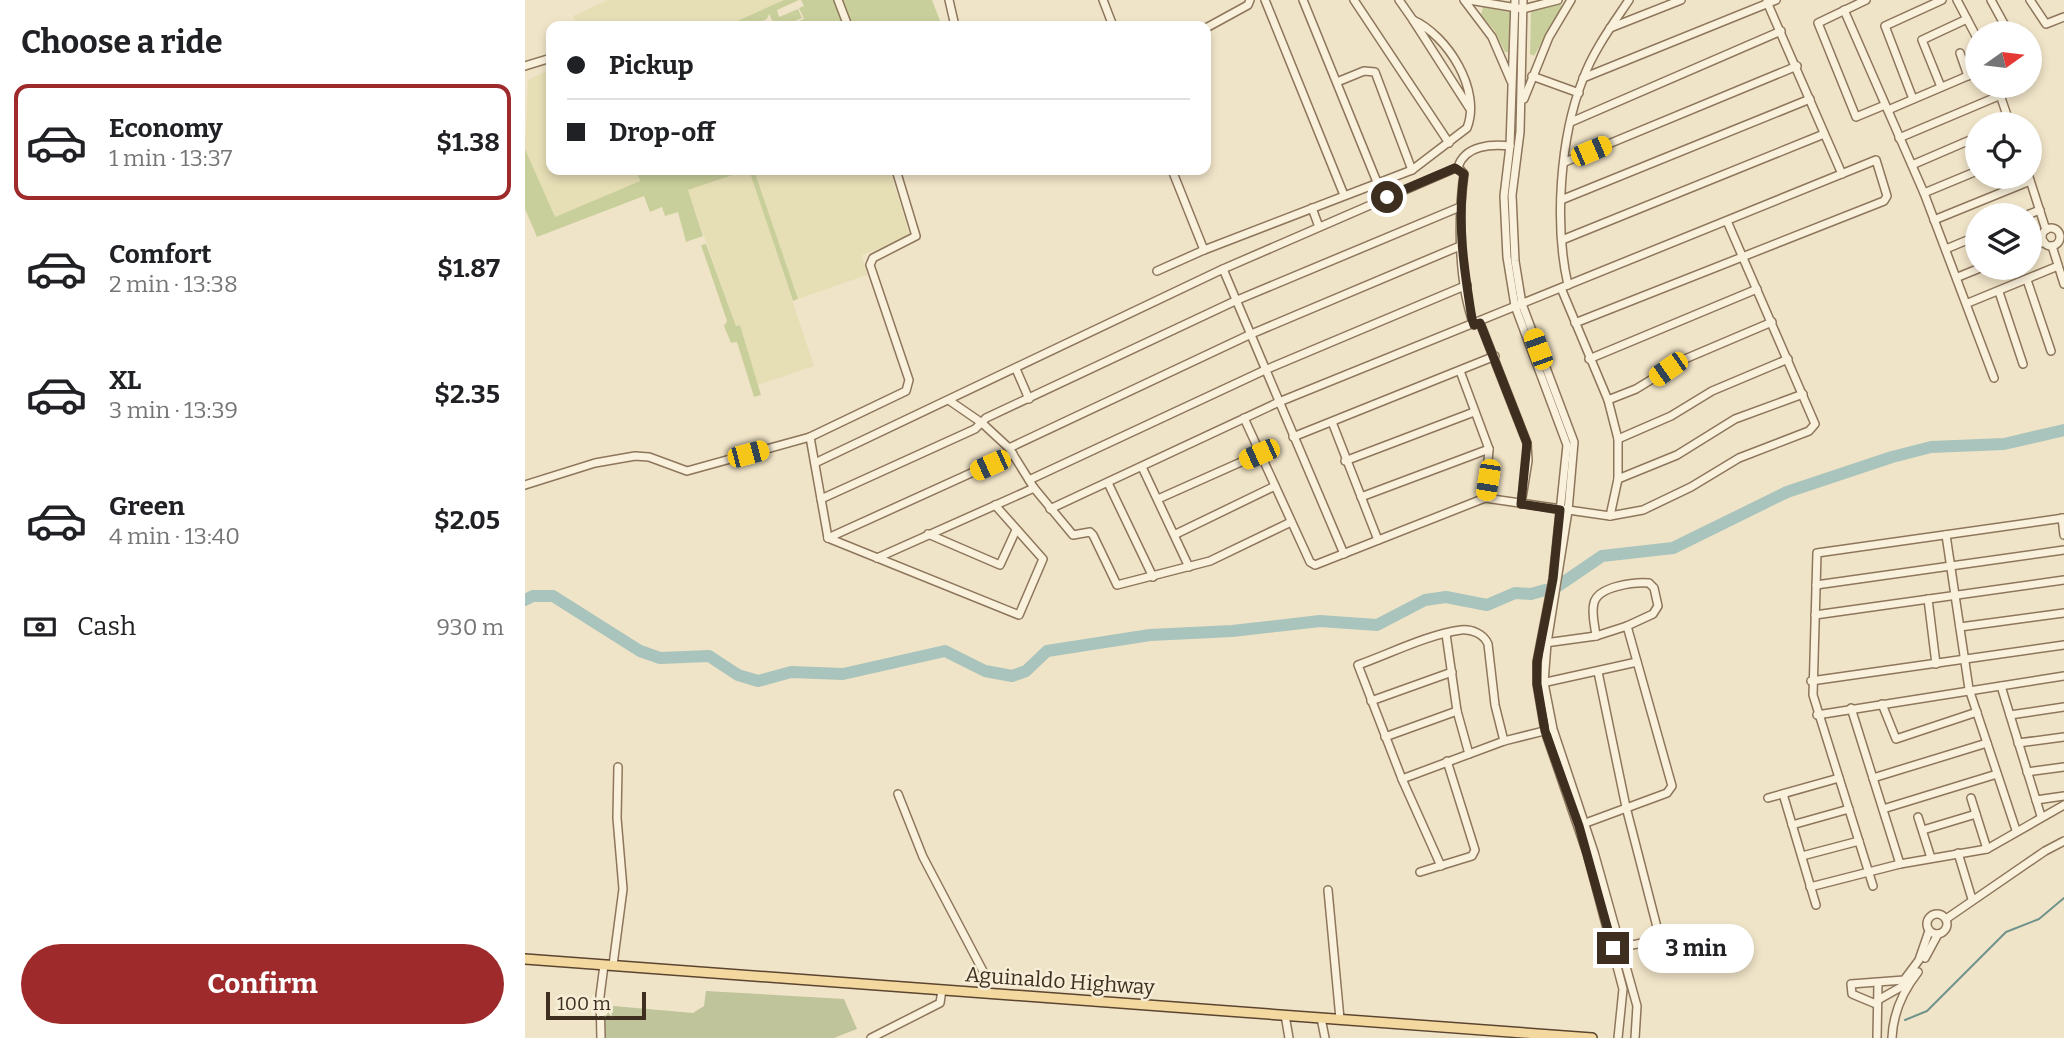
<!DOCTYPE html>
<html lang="en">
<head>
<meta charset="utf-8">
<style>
  :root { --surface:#fff; --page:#f2f2f2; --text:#202124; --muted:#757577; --line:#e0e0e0; --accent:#9e2a2b }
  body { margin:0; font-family:Bitter,serif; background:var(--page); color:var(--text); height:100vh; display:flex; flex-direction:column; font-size:26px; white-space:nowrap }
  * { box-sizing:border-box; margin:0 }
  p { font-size:23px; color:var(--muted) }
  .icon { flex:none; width:38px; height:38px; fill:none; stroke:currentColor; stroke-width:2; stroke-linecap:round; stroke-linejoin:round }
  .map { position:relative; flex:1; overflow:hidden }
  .drawer { display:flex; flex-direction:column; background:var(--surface); width:525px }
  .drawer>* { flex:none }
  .guide { position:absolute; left:21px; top:21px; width:665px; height:154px; border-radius:14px; box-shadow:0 4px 10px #0003; display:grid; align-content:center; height:154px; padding:0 21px; background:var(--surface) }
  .needle { width:46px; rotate:76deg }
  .controls { position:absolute; left:1440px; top:21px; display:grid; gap:14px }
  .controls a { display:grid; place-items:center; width:77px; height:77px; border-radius:50%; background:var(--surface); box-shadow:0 4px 10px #0003; font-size:35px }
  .scale { position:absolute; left:21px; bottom:18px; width:100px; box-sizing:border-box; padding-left:7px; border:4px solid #3d2e20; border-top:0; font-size:19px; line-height:24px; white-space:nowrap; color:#3d2e20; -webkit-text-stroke:5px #f7eed8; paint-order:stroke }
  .end { position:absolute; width:32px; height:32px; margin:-16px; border:9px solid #3d2e20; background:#fff; box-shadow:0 0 0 4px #fff }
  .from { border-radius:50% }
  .bubble { position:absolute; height:49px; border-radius:24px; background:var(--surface); box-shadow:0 4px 10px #0003; font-size:23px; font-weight:700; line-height:49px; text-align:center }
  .car { position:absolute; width:21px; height:42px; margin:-21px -10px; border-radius:9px; box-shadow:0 0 5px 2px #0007; background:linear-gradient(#f5c518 24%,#345 0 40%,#f5c518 0 76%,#345 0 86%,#f5c518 0) }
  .guide b { display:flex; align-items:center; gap:24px; height:66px; font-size:26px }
  .guide b+b { border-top:2px solid var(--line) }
  .guide i { width:18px; height:18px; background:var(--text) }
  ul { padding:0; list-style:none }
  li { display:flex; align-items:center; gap:21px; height:116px; margin:0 14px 10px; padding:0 7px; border:4px solid transparent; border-radius:14px }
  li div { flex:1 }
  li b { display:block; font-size:26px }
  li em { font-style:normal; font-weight:700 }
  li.active { border-color:var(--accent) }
  li>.icon { width:63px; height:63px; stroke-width:1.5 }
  h2 { padding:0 21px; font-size:32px; line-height:84px }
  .pay { display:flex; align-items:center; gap:18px; height:77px; padding:0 21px; font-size:26px }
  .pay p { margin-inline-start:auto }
  .cta { display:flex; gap:14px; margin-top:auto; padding:14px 21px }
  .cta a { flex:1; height:80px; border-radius:42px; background:var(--accent); color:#fff; font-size:28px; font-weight:700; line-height:80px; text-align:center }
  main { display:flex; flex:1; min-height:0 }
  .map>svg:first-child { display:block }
  .farmland { fill:#e6deb5 }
  .green { fill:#c9cf9b }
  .cemetery { fill:#bfc49a }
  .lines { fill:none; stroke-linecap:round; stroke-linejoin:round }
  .stream { stroke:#6f938a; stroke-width:2 }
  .river { stroke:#a9c4bc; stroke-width:12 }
  .minor-casing { stroke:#8d765c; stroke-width:10 }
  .major-casing { stroke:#5b4430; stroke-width:12 }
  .minor { stroke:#faf1dc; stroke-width:7 }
  .major { stroke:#f3d9a0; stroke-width:9 }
  .route { stroke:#3d2e20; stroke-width:9 }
  .labels { text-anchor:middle; stroke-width:5; stroke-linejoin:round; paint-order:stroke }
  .street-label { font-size:21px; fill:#3d2e20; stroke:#f7eed8 }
</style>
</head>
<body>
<main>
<section class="drawer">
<h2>Choose a ride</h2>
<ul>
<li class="active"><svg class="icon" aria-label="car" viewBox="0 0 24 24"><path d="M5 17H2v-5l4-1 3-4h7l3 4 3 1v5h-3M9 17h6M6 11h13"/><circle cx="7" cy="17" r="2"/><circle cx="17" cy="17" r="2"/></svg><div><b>Economy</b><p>1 min · 13:37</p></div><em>$1.38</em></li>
<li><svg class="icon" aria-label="car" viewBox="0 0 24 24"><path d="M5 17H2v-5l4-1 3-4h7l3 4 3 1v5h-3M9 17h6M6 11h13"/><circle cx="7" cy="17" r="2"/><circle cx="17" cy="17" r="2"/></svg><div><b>Comfort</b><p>2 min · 13:38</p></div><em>$1.87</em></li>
<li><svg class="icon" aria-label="car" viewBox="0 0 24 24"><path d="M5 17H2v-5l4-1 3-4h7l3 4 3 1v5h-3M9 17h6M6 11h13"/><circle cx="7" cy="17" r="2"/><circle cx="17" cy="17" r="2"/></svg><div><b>XL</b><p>3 min · 13:39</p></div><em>$2.35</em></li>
<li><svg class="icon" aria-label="car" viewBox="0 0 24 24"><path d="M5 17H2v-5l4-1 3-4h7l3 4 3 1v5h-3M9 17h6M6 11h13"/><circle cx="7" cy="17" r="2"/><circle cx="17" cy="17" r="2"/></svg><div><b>Green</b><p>4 min · 13:40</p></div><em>$2.05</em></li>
</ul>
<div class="pay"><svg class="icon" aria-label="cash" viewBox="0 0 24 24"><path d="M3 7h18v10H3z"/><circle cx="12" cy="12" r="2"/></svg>Cash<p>930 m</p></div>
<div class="cta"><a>Confirm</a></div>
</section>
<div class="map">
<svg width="1539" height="1038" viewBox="0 0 1539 1038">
  <rect width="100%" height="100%" fill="#f0e4c8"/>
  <!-- farmland -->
  <g class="farmland">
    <path d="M83,0H259L201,26H53L48,16Z"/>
    <path d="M26,69V170H111L115,181L30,217L0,149L3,80Z"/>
    <path d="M224,170L289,366L233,385L215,325L211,326L163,190Z"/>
    <path d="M229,170H365L385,237L337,255L342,275L273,299Z"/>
  </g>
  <!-- green -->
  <g class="green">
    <path d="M259,0H274L252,10L254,17L273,9L277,18L258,26H250L244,14L242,19L225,26H201Z"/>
    <path d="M276,0H310L319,26H262L279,19L274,8L279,6Z"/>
    <path d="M317,0H407L417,26H327Z"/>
    <path d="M1035,2L1037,7L1009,56L1005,54L1006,10Z"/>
    <path d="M958,7L989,13L988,52H980L969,30L956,15Z"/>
    <path d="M0,149L30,217L115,181L111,170H223L163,190L178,236L161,242L153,212L140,216L137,207L125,212L119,196L12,237L0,209Z"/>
    <path d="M224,170H229L273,299L268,301Z"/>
    <path d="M181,244L211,326L215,325L236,395L229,397L212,342L206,343L199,326L202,321L176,245Z"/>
  </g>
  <!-- cemetery -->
  <path class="cemetery" d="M181,991L319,999L332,1029L309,1038H78L77,1005L168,1013L179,1006Z"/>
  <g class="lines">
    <!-- stream -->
    <path class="stream" d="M1380,1020L1402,1011L1481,932L1514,919L1539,898"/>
    <!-- river -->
    <g class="river">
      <path d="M1033,586L1077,556L1148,548L1262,492L1367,457L1406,447L1479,444L1539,430"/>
      <path d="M0,600L8,596H28L115,651L135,658L184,656L213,675L233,681L266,672L318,674L420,651L460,671L487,676L501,671L522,651L625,635L707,631L795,621L852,625L900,600L921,597L962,605L990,593L1006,594L1020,590"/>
    </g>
    <!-- minor casing -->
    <g class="minor-casing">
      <g id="minor">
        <path d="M313,0L323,26"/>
        <path d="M424,0L430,26"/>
        <path d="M578,0L588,26"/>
        <path d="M740,0L819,195"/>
        <path d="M778,0L852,182"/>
        <path d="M829,0L924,143"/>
        <path d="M874,0L888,20"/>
        <path d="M939,0L967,37L986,81"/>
        <path d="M944,0L998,9L1033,0"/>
        <path d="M990,0L985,146L979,196L982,257L990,306L1042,445L1028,579L1012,662V684L1020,731L1062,853L1098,989L1093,1038"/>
        <path d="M998,0L995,132L987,195L990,261L997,304L1049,442L1043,511L1022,643L1019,683L1028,729L1069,852L1112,1006L1110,1038"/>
        <path d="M1341,0L1293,23L1331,117L1360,105"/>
        <path d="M1432,0L1452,38"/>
        <path d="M1466,0L1484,33"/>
        <path d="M1505,0L1521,24L1539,17"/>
        <path d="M1242,2L1317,174"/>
        <path d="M1319,10L1399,193L1469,378"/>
        <path d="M681,28L723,5L725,0"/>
        <path d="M1085,28L1156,0"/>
        <path d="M1435,53L1443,76"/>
        <path d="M0,66L26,58"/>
        <path d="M1007,76L1054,93"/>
        <path d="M1058,78L1251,0"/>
        <path d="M812,82L839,71L850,72L887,170"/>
        <path d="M1472,86L1485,124"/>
        <path d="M1416,87L1397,40L1442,19"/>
        <path d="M999,99L1024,37L1046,0"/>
        <path d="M1388,99L1360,26L1417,0"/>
        <path d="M1363,110L1452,72"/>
        <path d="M1046,122L1256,31"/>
        <path d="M1374,138L1476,95"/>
        <path d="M1040,162L1272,66"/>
        <path d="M1387,165L1452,137"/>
        <path d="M933,167L939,174C933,218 933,283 949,325"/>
        <path d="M647,170L679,250"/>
        <path d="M1504,177L1521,230"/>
        <path d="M1399,193L1452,171"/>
        <path d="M1036,200L1285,99"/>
        <path d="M787,208L794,227"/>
        <path d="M1502,215L1515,210"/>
        <path d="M1409,220L1505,181"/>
        <circle cx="1526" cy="237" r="9"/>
        <path d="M1037,240L1299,134"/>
        <path d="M1527,246L1539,284"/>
        <path d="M1505,247L1519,242"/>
        <path d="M1421,249L1452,236"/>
        <path d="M698,269L819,554"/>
        <path d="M632,271L679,250L887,170L942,128C957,90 922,35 888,20L945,109"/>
        <path d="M1433,277L1455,268"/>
        <path d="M1502,280L1526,351"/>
        <path d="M1043,285C1029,224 1035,137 1058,79C1068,51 1088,24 1104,0"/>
        <path d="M1036,288L1083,400L1093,439V479L1085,516"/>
        <path d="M1474,292L1498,364"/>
        <path d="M1443,303L1533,266"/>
        <path d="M955,323L1002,443L1003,461L996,504"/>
        <path d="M1064,359L1232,289"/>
        <path d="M491,369L504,399"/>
        <path d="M935,371L964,449L960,498"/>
        <path d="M1083,400L1111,389L1160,359L1247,322"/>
        <path d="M425,401L457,423L484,448L509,488L548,535L565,532L568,535L592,585L685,561L766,522"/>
        <path d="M719,418L785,562L790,565L960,498L1085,516L1118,510L1166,487L1214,458L1284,431L1290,424L1202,221"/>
        <path d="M807,422L853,540"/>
        <path d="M285,437L303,538"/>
        <path d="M768,437L970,356"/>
        <path d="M1093,439L1146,416L1187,391L1263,359"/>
        <path d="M484,448L724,335L935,246"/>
        <path d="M820,461L949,412"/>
        <path d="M290,463L698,269L933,167C940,145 967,144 985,146"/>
        <path d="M617,467L664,567"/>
        <path d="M1093,479L1152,455L1210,419L1278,394"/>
        <path d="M504,480L740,370L942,285"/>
        <path d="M583,483L628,577"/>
        <path d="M0,485L70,463L110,456L124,457L162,471L285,437L381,391L384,380L345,265L348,258L391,236L371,170"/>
        <path d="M836,497L964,449"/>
        <path d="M296,499L450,429L461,418L710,301L935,207"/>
        <path d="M633,499L734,454"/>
        <path d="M525,509L754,402L1351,160L1362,196L1359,201L1050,323"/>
        <path d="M1537,518L1539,535"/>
        <path d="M403,534L475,565L491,530"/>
        <path d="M651,534L750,486"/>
        <path d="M1421,535L1444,689L1491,830"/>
        <path d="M303,538L494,615L518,559L470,505"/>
        <path d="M303,538L488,454"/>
        <path d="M352,558L509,488"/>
        <path d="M1291,585L1539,550"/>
        <path d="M1403,599L1411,664"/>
        <path d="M1290,615L1539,580"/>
        <path d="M1435,627L1539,613"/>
        <path d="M921,634L932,711L944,754"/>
        <path d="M1071,636C1070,626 1066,613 1069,603C1073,586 1110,582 1124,583L1129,588L1133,606L1128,614L1102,626"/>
        <path d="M1020,643L1071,636L1102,626L1147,786L1142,793L1058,824"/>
        <path d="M1073,672L1101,807L1133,931L1127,941L1092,948"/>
        <path d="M1286,681L1539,645"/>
        <path d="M1017,683L1112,662"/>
        <path d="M1476,686L1516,816"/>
        <path d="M846,701L927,672"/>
        <path d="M1357,704L1371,739L1452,712"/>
        <path d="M1326,708L1375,864"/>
        <path d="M1292,715L1539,676"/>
        <path d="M1485,715L1539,707"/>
        <path d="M860,737L932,711"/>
        <path d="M1493,743L1539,737"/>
        <path d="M1502,772L1539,767"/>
        <path d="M1348,778L1462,743"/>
        <path d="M877,779L979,741L1023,730"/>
        <path d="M373,794L398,857L459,973L457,993"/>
        <path d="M1258,794L1291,905"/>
        <path d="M1243,798L1314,778"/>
        <path d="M1446,798L1462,849"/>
        <path d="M1511,800L1539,796"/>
        <path d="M1358,809L1472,774"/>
        <path d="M1393,817L1406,858"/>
        <path d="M1267,825L1324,809"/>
        <path d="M1398,830L1451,814"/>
        <path d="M1433,853L1447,899"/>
        <path d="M1277,856L1334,841"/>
        <path d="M916,866L877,779L833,665C864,654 904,634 936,630C947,629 959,634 963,644L970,705L979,741"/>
        <path d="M895,872L947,856L950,850L922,761"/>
        <path d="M1348,886L1288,695L1292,553L1539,518"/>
        <path d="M1285,887L1375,864L1462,849L1539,805"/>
        <path d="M803,890L815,1019"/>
        <circle cx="1412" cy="924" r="10"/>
        <path d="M1421,919L1520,851L1539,841"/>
        <path d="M1400,958L1413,934"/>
        <path d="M88,965L98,889L92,818L93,767"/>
        <path d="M1353,1000L1383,983"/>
        <path d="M1351,1004L1327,994L1326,984L1379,980L1394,960L1404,931"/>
        <path d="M760,1015L764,1038"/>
        <path d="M796,1018L800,1038"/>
        <path d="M76,1038L75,996L79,965"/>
        <path d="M346,1038L415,1003L417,990"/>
        <path d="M1352,1038L1353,984"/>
        <path d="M1367,1038C1368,1014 1378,991 1393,972"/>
      </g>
    </g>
    <!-- major casing -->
    <g class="major-casing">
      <path id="major" d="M0,959L1067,1038"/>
    </g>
    <!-- minor -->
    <use href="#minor" class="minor"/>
    <!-- major -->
    <use href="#major" class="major"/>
  </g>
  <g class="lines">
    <!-- route -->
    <path class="route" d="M862,197L930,168L939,174C932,224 939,269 947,319L949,325L955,323L1002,443L996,504L1035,510L1028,579L1012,662V684L1020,731L1054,826L1088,948"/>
  </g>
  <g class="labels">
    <!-- street labels -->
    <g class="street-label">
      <text transform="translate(535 981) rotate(4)" y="7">Aguinaldo Highway</text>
    </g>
  </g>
</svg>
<div class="controls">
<a><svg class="needle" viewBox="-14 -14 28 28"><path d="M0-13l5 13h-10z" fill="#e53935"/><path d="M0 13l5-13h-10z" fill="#757577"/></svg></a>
<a><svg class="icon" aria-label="locate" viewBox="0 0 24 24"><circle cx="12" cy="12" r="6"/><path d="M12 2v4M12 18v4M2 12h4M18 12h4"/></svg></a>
<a><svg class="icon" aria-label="layers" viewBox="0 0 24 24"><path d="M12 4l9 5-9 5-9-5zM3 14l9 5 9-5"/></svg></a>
</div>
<div class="scale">100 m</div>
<i class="end from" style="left:862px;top:197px"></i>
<i class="end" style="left:1088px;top:948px"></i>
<div class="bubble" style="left:1113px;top:924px;width:116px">3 min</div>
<i class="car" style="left:1066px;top:151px;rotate:67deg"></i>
<i class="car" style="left:1013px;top:349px;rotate:340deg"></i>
<i class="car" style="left:1143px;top:369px;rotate:235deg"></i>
<i class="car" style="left:223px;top:454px;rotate:75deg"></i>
<i class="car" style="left:734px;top:454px;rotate:246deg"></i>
<i class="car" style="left:465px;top:465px;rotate:246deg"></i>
<i class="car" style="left:963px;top:480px;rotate:189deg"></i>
<div class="guide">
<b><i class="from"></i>Pickup</b>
<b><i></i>Drop-off</b>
</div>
</div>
</main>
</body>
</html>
